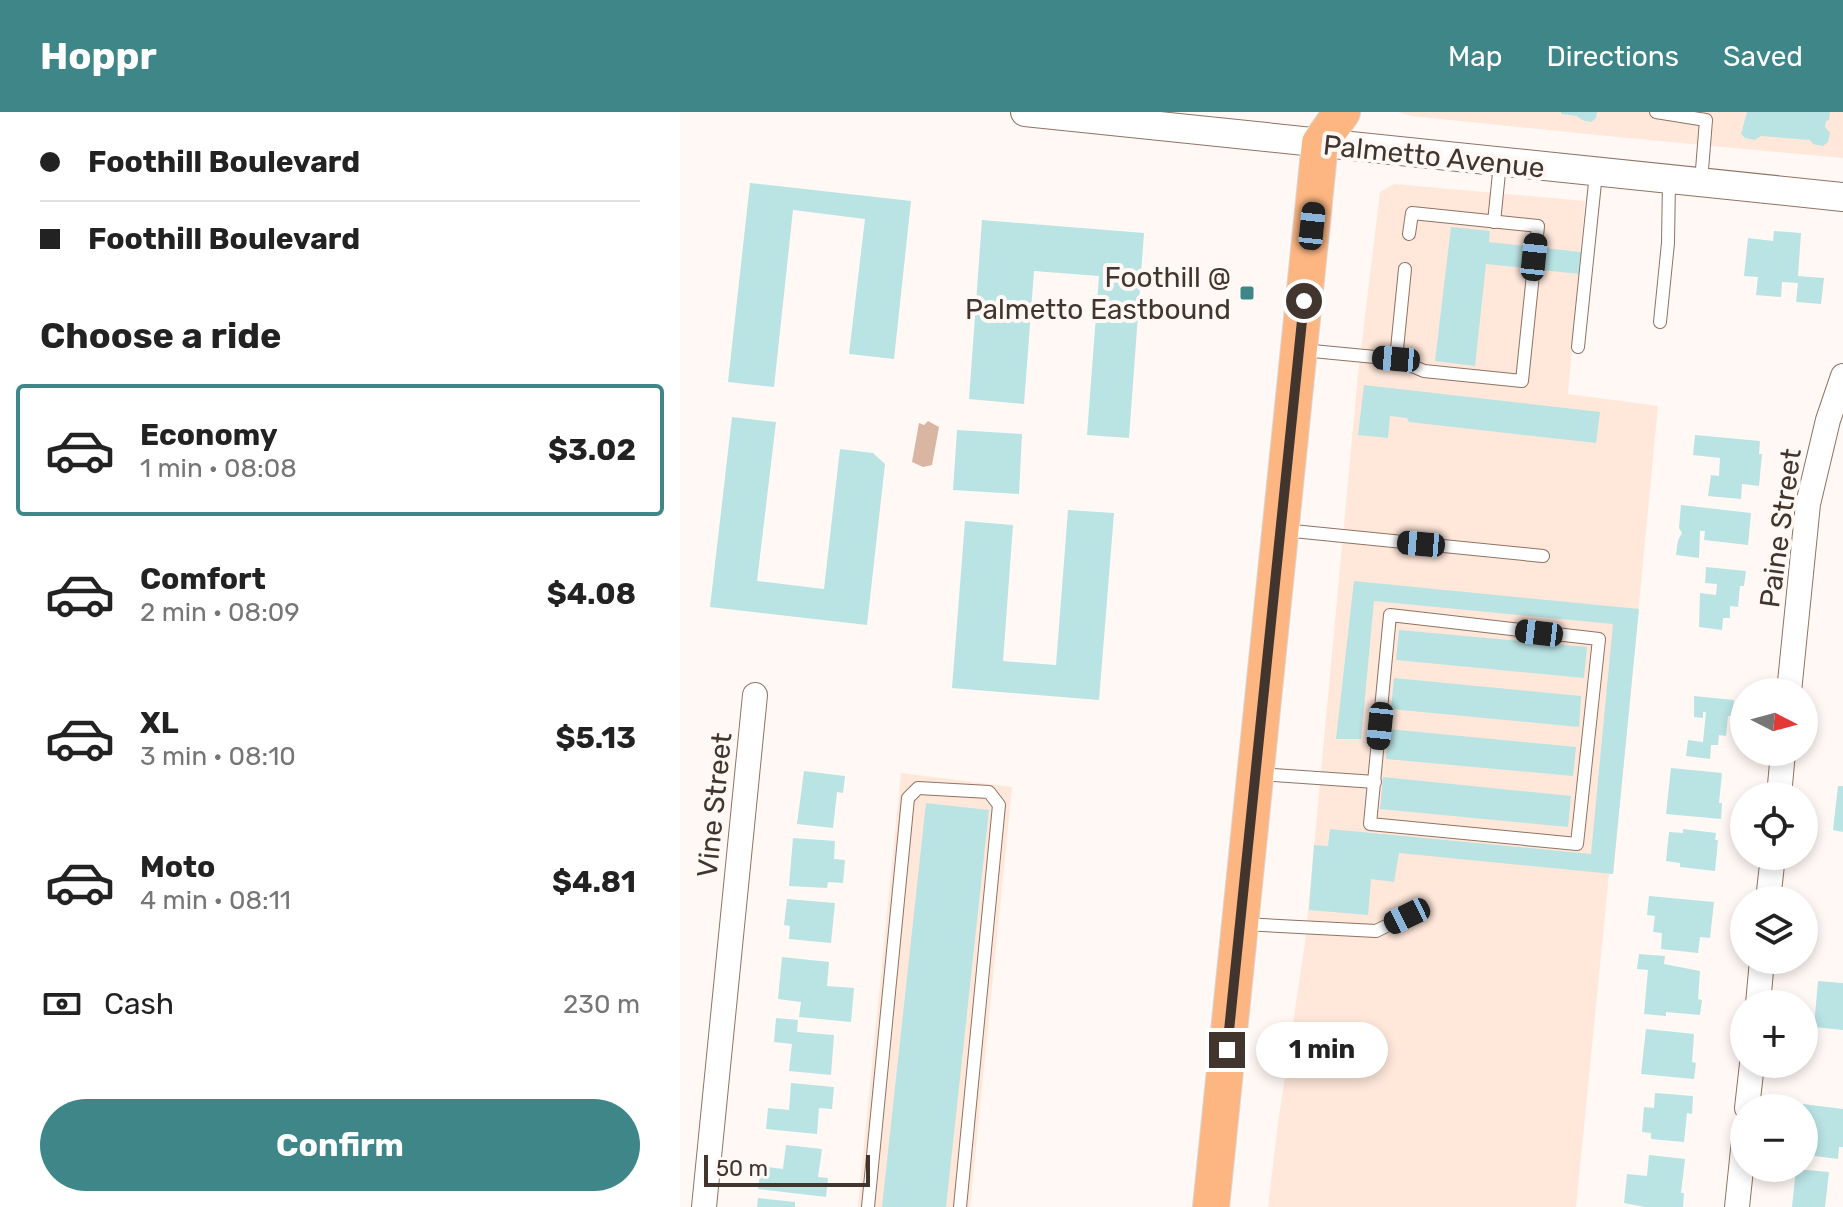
<!DOCTYPE html>
<html lang="en">
<head>
<meta charset="utf-8">
<style>
  :root { --surface:#fff; --page:#f2f2f2; --text:#222; --muted:#767676; --line:#e0e0e0; --accent:#3e8688 }
  body { margin:0; font-family:Rubik,sans-serif; background:var(--page); color:var(--text); height:100vh; display:flex; flex-direction:column; font-size:30px; white-space:nowrap }
  * { box-sizing:border-box; margin:0 }
  p { font-size:26px; color:var(--muted) }
  .icon { flex:none; width:44px; height:44px; fill:none; stroke:currentColor; stroke-width:2; stroke-linecap:round; stroke-linejoin:round }
  .map { position:relative; flex:1; overflow:hidden }
  .drawer { display:flex; flex-direction:column; background:var(--surface); width:680px }
  .drawer>* { flex:none }
  .guide { display:grid; align-content:center; height:176px; padding:0 40px; background:var(--surface) }
  .needle { width:52px; rotate:96deg }
  .buttons { position:absolute; left:1050px; top:566px; display:grid; gap:16px }
  .buttons a { display:grid; place-items:center; width:88px; height:88px; border-radius:50%; background:var(--surface); box-shadow:0 4px 12px #0003; font-size:40px }
  .scale { position:absolute; left:24px; bottom:20px; width:166px; box-sizing:border-box; padding-left:8px; border:4px solid #41352e; border-top:0; font-size:22px; line-height:28px; white-space:nowrap; color:#41352e; -webkit-text-stroke:6px #fff8f4; paint-order:stroke }
  .end { position:absolute; width:36px; height:36px; margin:-18px; border:10px solid #41352e; background:#fff; box-shadow:0 0 0 4px #fff }
  .from { border-radius:50% }
  .bubble { position:absolute; height:56px; border-radius:28px; background:var(--surface); box-shadow:0 4px 12px #0003; font-size:26px; font-weight:700; line-height:56px; text-align:center }
  .car { position:absolute; width:24px; height:48px; margin:-24px -12px; border-radius:10px; box-shadow:0 0 6px 2px #0007; background:linear-gradient(#222 24%,#8ab4d8 0 40%,#222 0 76%,#8ab4d8 0 86%,#222 0) }
  .guide b { display:flex; align-items:center; gap:28px; height:76px; font-size:30px }
  .guide b+b { border-top:2px solid var(--line) }
  .guide i { width:20px; height:20px; background:var(--text) }
  ul { padding:0; list-style:none }
  li { display:flex; align-items:center; gap:24px; height:132px; margin:0 16px 12px; padding:0 24px; border:4px solid transparent; border-radius:8px }
  li div { flex:1 }
  li b { display:block; font-size:30px }
  li em { font-style:normal; font-weight:700 }
  li.selected { border-color:var(--accent) }
  li>.icon { width:72px; height:72px; stroke-width:1.5 }
  h2 { padding:0 40px; font-size:36px; line-height:96px }
  .pay { display:flex; align-items:center; gap:20px; height:88px; padding:0 40px; font-size:30px }
  .pay p { margin-inline-start:auto }
  .action { display:flex; gap:16px; margin-top:auto; padding:16px 40px }
  .action a { flex:1; height:92px; border-radius:48px; background:var(--accent); color:#fff; font-size:32px; font-weight:700; line-height:92px; text-align:center }
  header { display:flex; align-items:center; gap:48px; box-sizing:border-box; height:112px; padding:0 40px; background:var(--accent); color:#fff }
  header strong { font-size:38px }
  nav { display:flex; gap:44px; margin-inline-start:auto; font-size:28px }
  main { display:flex; flex:1; min-height:0 }
  .map>svg:first-child { display:block }
  .built { fill:#ffe7da }
  .water { fill:#d8b6a2 }
  .building { fill:#bae3e4 }
  .lines { fill:none; stroke-linecap:round; stroke-linejoin:round }
  .service-casing { stroke:#8f7363; stroke-width:14 }
  .minor-casing { stroke:#8f7363; stroke-width:26 }
  .tertiary-casing { stroke:#8f7363; stroke-width:30 }
  .primary-casing { stroke:#d9d7d5; stroke-width:38 }
  .service { stroke:#fff; stroke-width:12 }
  .minor { stroke:#fff; stroke-width:24 }
  .tertiary { stroke:#fff; stroke-width:28 }
  .primary { stroke:#fdb682; stroke-width:36 }
  .route { stroke:#41352e; stroke-width:10 }
  .poi-dot { fill:#3e8688; stroke:#fff8f4; stroke-width:3 }
  .labels { text-anchor:middle; stroke-width:8; stroke-linejoin:round; paint-order:stroke }
  .street-label { font-size:28px; fill:#41352e; stroke:#fff8f4 }
  .poi-label { font-size:28px; fill:#41352e; stroke:#fff8f4; text-anchor:end }
</style>
</head>
<body>
<header>
<strong>Hoppr</strong>
<nav><a>Map</a><a>Directions</a><a>Saved</a></nav>
</header>
<main>
<section class="drawer">
<div class="guide">
<b><i class="from"></i>Foothill Boulevard</b>
<b><i></i>Foothill Boulevard</b>
</div>
<h2>Choose a ride</h2>
<ul>
<li class="selected"><svg class="icon" aria-label="car" viewBox="0 0 24 24"><path d="M5 17H2v-5l4-1 3-4h7l3 4 3 1v5h-3M9 17h6M6 11h13"/><circle cx="7" cy="17" r="2"/><circle cx="17" cy="17" r="2"/></svg><div><b>Economy</b><p>1 min · 08:08</p></div><em>$3.02</em></li>
<li><svg class="icon" aria-label="car" viewBox="0 0 24 24"><path d="M5 17H2v-5l4-1 3-4h7l3 4 3 1v5h-3M9 17h6M6 11h13"/><circle cx="7" cy="17" r="2"/><circle cx="17" cy="17" r="2"/></svg><div><b>Comfort</b><p>2 min · 08:09</p></div><em>$4.08</em></li>
<li><svg class="icon" aria-label="car" viewBox="0 0 24 24"><path d="M5 17H2v-5l4-1 3-4h7l3 4 3 1v5h-3M9 17h6M6 11h13"/><circle cx="7" cy="17" r="2"/><circle cx="17" cy="17" r="2"/></svg><div><b>XL</b><p>3 min · 08:10</p></div><em>$5.13</em></li>
<li><svg class="icon" aria-label="car" viewBox="0 0 24 24"><path d="M5 17H2v-5l4-1 3-4h7l3 4 3 1v5h-3M9 17h6M6 11h13"/><circle cx="7" cy="17" r="2"/><circle cx="17" cy="17" r="2"/></svg><div><b>Moto</b><p>4 min · 08:11</p></div><em>$4.81</em></li>
</ul>
<div class="pay"><svg class="icon" aria-label="cash" viewBox="0 0 24 24"><path d="M3 7h18v10H3z"/><circle cx="12" cy="12" r="2"/></svg>Cash<p>230 m</p></div>
<div class="action"><a>Confirm</a></div>
</section>
<div class="map">
<svg width="1163" height="1095" viewBox="0 0 1163 1095">
  <rect width="100%" height="100%" fill="#fff8f4"/>
  <!-- built -->
  <g class="built">
    <path d="M719,0H1163V46L937,25L731,4Z"/>
    <path d="M714,72L905,89L888,282L978,294L933,762H929L896,1095H588L598,1011L625,831L678,263L700,80Z"/>
    <path d="M221,661L332,675L290,1095H178Z"/>
  </g>
  <!-- water -->
  <path class="water" d="M248,309L259,315L252,353L243,355L232,350L239,311L244,313Z"/>
  <!-- building -->
  <g class="building">
    <path d="M881,0H917L916,6L911,10L902,8L897,4L881,2Z"/>
    <path d="M1067,0H1150L1149,8L1146,9L1145,15L1150,21L1148,30L1143,34L1133,32L1130,28L1081,24L1075,28L1065,26L1061,22Z"/>
    <path d="M70,71L231,89L214,247L169,242L185,107L113,98L94,275L48,270Z"/>
    <path d="M302,108L464,121L449,326L407,323L419,164L354,159L344,292L289,287Z"/>
    <path d="M771,115L810,119L809,130L901,140L899,162L806,152L795,254L755,249Z"/>
    <path d="M1094,119L1121,121L1118,164L1144,166L1141,192L1116,190L1118,171L1102,170L1101,185L1076,183L1078,165L1064,164L1068,126L1093,129Z"/>
    <path d="M684,273L920,300L916,331L729,310L727,306L710,304L708,326L678,323Z"/>
    <path d="M52,305L96,310L77,469L144,477L160,337L193,341L205,352L187,513L30,495Z"/>
    <path d="M277,318L342,322L339,382L273,378Z"/>
    <path d="M1015,323L1080,329L1079,342H1082L1079,374L1062,372L1061,387L1028,384L1031,363L1039,364L1040,346L1013,343Z"/>
    <path d="M1001,393L1071,401L1068,433L1024,428L1025,419H1020L1019,446L996,443L998,428L1002,421L999,416Z"/>
    <path d="M388,398L434,401L419,588L272,576L285,409L333,413L323,549L376,553Z"/>
    <path d="M1026,455L1066,459L1064,474H1060L1058,495L1050,494V506H1043L1042,518L1019,515L1020,481L1036,483L1037,472L1025,471Z"/>
    <path d="M674,469L959,497L933,762L719,741L714,770L691,767L688,803L629,798L634,733L648,734L650,717L911,742L933,512L694,489L681,627H656Z"/>
    <path d="M719,518L907,535L904,566L716,548Z"/>
    <path d="M714,566L901,584L899,615L711,597Z"/>
    <path d="M1014,584L1054,588L1052,604H1048L1046,624L1039,623L1038,633H1031L1030,647L1006,644L1008,628L1023,630L1026,600H1023V606L1014,605Z"/>
    <path d="M708,617L896,635L893,664L706,647Z"/>
    <path d="M991,656L1042,661L1039,691H1042L1041,707L986,702Z"/>
    <path d="M124,659L165,664L163,681L157,680L153,716L117,712Z"/>
    <path d="M703,665L891,684L888,715L700,697Z"/>
    <path d="M1158,674H1163V720L1153,718Z"/>
    <path d="M246,691L309,698L266,1095H202Z"/>
    <path d="M1003,717L1036,721L1035,728H1038L1035,759L1000,755V751L986,749L989,720L1003,721Z"/>
    <path d="M113,726L155,729L154,747L165,748L163,771L148,770L147,776L109,774Z"/>
    <path d="M969,784L1034,790L1030,826L1020,825L1018,841L981,837L982,821L973,820L975,804L967,803Z"/>
    <path d="M107,787L155,791L151,831L109,827L110,814L104,813Z"/>
    <path d="M959,842L985,844L984,852L1020,859L1018,887L1022,888L1020,903L986,900V904L964,902L968,858L957,857Z"/>
    <path d="M102,845L149,850L147,874L174,876L171,910L119,905L121,890L98,887Z"/>
    <path d="M1138,869L1163,871V918L1134,915Z"/>
    <path d="M96,906L118,908L117,920L154,923L151,963L109,959L112,932L94,930Z"/>
    <path d="M966,917L1014,922L1012,950L1016,951L1014,967L961,962Z"/>
    <path d="M111,971L154,975L152,997L139,996L137,1022L86,1017L88,996L109,998Z"/>
    <path d="M975,981L1013,984L1012,1002L1007,1001L1004,1030L971,1027V1021L962,1020L964,995L974,996Z"/>
    <path d="M1123,992L1163,997V1035H1159L1158,1047L1127,1043L1131,1011L1124,1010Z"/>
    <path d="M106,1033L142,1037L138,1065L148,1066L146,1085L78,1077L81,1054L103,1057Z"/>
    <path d="M969,1043L1005,1047L1001,1081H1004L1003,1095H965L944,1091L947,1062L967,1064Z"/>
    <path d="M1116,1057L1149,1060L1145,1095H1112Z"/>
    <path d="M78,1086L115,1090V1095H77Z"/>
  </g>
  <g class="lines">
    <!-- service casing -->
    <g class="service-casing">
      <g id="service">
        <path d="M976,0L1026,8L1021,70"/>
        <path d="M814,110L820,51"/>
        <path d="M980,210L988,131L989,68"/>
        <path d="M898,235L916,61"/>
        <path d="M622,238L716,247L744,259L842,269L858,114L732,101L729,122"/>
        <path d="M716,247L725,157"/>
        <path d="M603,418L863,444"/>
        <path d="M710,503L919,527L897,732L690,712Z"/>
        <path d="M578,662L695,670"/>
        <path d="M563,812L696,819L727,804"/>
        <path d="M188,1095L228,686L238,676L309,680L319,693L280,1095"/>
      </g>
    </g>
    <!-- minor casing -->
    <g class="minor-casing">
      <g id="minor">
        <path d="M1109,580L1128,392L1148,308L1163,264"/>
        <path d="M1099,684L1103,640"/>
        <path d="M1088,788L1093,744"/>
        <path d="M1078,892L1082,848"/>
        <path d="M1067,996L1072,952"/>
        <path d="M24,1095L75,583"/>
        <path d="M1057,1095L1064,1028"/>
      </g>
    </g>
    <!-- tertiary casing -->
    <g class="tertiary-casing">
      <path id="tertiary" d="M345,0L1163,85"/>
    </g>
    <!-- primary casing -->
    <g class="primary-casing">
      <path id="primary" d="M531,1095L640,31L662,0"/>
    </g>
    <!-- service -->
    <use href="#service" class="service"/>
    <!-- minor -->
    <use href="#minor" class="minor"/>
    <!-- tertiary -->
    <use href="#tertiary" class="tertiary"/>
    <!-- primary -->
    <use href="#primary" class="primary"/>
  </g>
  <g class="lines">
    <!-- route -->
    <path class="route" d="M547,938L624,189"/>
  </g>
  <!-- markers -->
  <rect class="poi-dot" x="559" y="173" width="16" height="16" rx="4"/>
  <g class="labels">
    <!-- street labels -->
    <g class="street-label">
      <text transform="translate(754 44) rotate(6)" y="10">Palmetto Avenue</text>
      <text transform="translate(1100 416) rotate(-82)" y="10">Paine Street</text>
      <text transform="translate(34 693) rotate(-84)" y="10">Vine Street</text>
    </g>
    <!-- poi labels -->
    <g class="poi-label">
      <text x="551" y="175">Foothill @<tspan x="551" dy="32">Palmetto Eastbound</tspan></text>
    </g>
  </g>
</svg>
<div class="buttons">
<a><svg class="needle" viewBox="-14 -14 28 28"><path d="M0-13l5 13h-10z" fill="#e53935"/><path d="M0 13l5-13h-10z" fill="#767676"/></svg></a>
<a><svg class="icon" aria-label="locate" viewBox="0 0 24 24"><circle cx="12" cy="12" r="6"/><path d="M12 2v4M12 18v4M2 12h4M18 12h4"/></svg></a>
<a><svg class="icon" aria-label="layers" viewBox="0 0 24 24"><path d="M12 4l9 5-9 5-9-5zM3 14l9 5 9-5"/></svg></a>
<a>+</a>
<a>−</a>
</div>
<div class="scale">50 m</div>
<i class="end from" style="left:624px;top:189px"></i>
<i class="end" style="left:547px;top:938px"></i>
<div class="bubble" style="left:576px;top:910px;width:132px">1 min</div>
<i class="car" style="left:632px;top:114px;rotate:6deg"></i>
<i class="car" style="left:854px;top:145px;rotate:6deg"></i>
<i class="car" style="left:716px;top:247px;rotate:275deg"></i>
<i class="car" style="left:741px;top:432px;rotate:275deg"></i>
<i class="car" style="left:859px;top:521px;rotate:277deg"></i>
<i class="car" style="left:700px;top:614px;rotate:186deg"></i>
<i class="car" style="left:727px;top:804px;rotate:244deg"></i>
</div>
</main>
</body>
</html>
